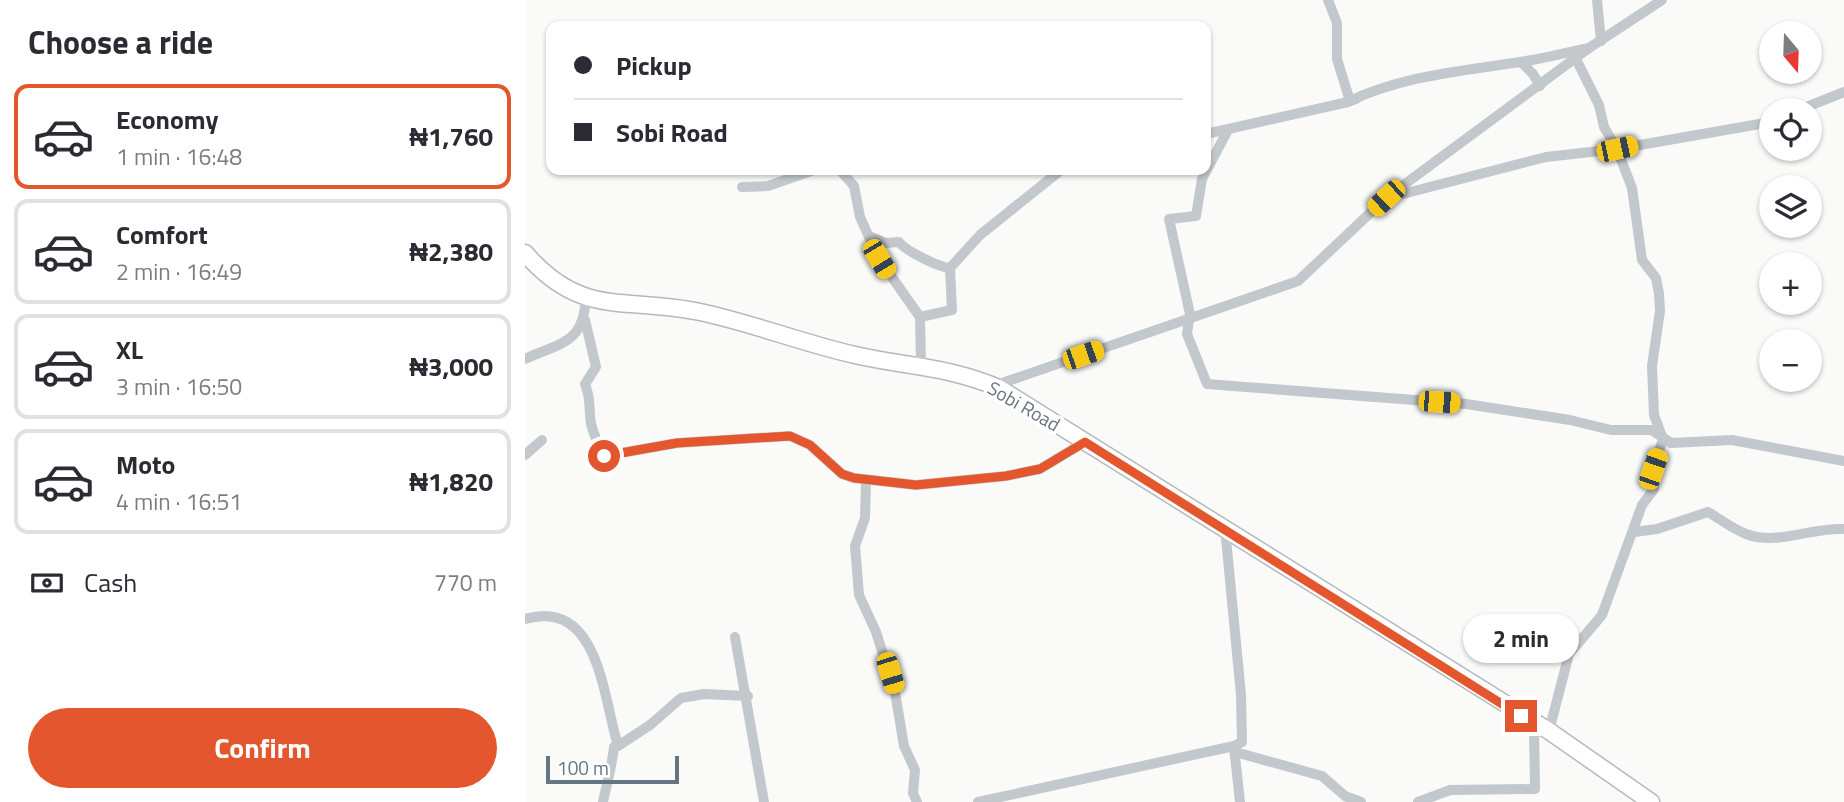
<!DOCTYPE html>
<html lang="en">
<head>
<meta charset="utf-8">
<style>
  :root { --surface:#fff; --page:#f2f2f3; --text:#2b2b33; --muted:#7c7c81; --line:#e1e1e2; --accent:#e4572e }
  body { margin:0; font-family:"Titillium Web",sans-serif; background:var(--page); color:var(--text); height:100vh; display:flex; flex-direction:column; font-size:26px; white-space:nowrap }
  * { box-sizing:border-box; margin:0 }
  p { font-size:23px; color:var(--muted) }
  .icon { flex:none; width:38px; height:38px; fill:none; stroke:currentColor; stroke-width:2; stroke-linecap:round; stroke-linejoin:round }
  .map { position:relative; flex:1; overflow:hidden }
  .side { display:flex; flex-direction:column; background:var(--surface); width:525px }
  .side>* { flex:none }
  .top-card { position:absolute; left:21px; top:21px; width:665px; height:154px; border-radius:14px; box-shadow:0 2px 5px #0004; display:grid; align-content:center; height:154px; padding:0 28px; background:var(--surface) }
  .needle { width:46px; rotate:161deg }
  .controls { position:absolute; left:1234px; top:21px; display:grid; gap:14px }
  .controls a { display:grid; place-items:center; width:63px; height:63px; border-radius:50%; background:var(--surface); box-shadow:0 2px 5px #0004; font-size:35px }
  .scale { position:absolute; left:21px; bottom:18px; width:133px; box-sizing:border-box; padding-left:7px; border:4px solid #657683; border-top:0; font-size:19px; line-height:24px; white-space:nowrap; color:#657683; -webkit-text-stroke:5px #fff; paint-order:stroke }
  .end { position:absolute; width:32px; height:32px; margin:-16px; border:9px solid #e4572e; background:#fff; box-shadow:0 0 0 4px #fff }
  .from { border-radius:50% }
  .bubble { position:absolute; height:49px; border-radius:24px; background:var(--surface); box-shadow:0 2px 5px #0004; font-size:23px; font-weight:700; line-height:49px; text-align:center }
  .car { position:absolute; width:21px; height:42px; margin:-21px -10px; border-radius:9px; box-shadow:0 0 5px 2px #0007; background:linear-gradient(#f5c518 24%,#345 0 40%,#f5c518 0 76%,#345 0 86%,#f5c518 0) }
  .top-card b { display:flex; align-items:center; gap:24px; height:66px; font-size:26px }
  .top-card b+b { border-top:2px solid var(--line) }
  .top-card i { width:18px; height:18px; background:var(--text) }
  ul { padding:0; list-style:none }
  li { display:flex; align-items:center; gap:21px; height:105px; margin:0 14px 10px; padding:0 14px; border:4px solid var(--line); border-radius:14px }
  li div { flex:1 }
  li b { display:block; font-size:26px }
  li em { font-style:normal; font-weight:700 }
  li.selected { border-color:var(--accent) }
  li>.icon { width:63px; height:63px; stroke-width:1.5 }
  h2 { padding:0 28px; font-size:32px; line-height:84px }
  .pay { display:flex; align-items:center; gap:18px; height:77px; padding:0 28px; font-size:26px }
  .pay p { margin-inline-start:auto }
  .button { display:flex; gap:14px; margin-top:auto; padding:14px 28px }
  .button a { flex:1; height:80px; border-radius:42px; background:var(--accent); color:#fff; font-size:28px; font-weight:700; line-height:80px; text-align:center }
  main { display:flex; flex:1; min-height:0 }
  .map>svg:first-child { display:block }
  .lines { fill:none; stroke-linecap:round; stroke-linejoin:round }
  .trunk-casing { stroke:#b4b9bd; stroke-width:19 }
  .minor { stroke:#c3c8cc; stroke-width:10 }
  .trunk { stroke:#fff; stroke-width:16 }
  .route { stroke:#e4572e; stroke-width:9 }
  .labels { text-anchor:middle; stroke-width:7; stroke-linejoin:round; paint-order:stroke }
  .street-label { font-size:19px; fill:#657683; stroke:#fff }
</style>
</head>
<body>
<main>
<section class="side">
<h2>Choose a ride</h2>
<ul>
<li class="selected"><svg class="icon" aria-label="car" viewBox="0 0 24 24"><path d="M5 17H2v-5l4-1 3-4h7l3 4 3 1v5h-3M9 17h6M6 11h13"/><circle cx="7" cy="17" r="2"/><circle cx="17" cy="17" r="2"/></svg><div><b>Economy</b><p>1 min · 16:48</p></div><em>₦1,760</em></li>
<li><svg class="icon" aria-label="car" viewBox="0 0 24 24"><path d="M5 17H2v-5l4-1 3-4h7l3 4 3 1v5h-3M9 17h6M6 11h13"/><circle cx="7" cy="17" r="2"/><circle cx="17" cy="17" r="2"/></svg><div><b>Comfort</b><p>2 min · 16:49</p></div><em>₦2,380</em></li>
<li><svg class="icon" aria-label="car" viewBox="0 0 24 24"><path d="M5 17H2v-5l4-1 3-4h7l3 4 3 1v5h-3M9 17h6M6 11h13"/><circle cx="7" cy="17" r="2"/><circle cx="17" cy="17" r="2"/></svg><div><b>XL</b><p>3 min · 16:50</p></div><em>₦3,000</em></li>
<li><svg class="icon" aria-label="car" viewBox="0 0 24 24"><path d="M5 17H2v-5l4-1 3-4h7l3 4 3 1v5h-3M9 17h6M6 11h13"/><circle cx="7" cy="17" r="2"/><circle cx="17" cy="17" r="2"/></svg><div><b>Moto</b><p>4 min · 16:51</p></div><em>₦1,820</em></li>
</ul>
<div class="pay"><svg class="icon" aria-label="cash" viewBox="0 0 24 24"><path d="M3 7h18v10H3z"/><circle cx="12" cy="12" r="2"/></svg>Cash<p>770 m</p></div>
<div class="button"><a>Confirm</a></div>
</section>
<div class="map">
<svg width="1319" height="802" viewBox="0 0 1319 802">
  <rect width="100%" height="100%" fill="#fafaf8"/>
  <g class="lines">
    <!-- trunk casing -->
    <g class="trunk-casing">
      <path id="trunk" d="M0,253C57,319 100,296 175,312C227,323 277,343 330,355C383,367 422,366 474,388L1024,731L1126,802"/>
    </g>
    <!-- minor -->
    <g class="minor">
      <path d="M803,0L812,23V59L825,101L831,99"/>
      <path d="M1072,0L1076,41"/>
      <path d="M996,62L1008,74L1015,86"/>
      <path d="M1274,110L1319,92"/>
      <path d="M703,130L677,179L671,216L644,219L665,314L662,334L682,384L941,404L1045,420L1086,430H1127L1146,443L1207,440L1319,461"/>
      <path d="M681,134L823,102C878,75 941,71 1001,61C1022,58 1043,52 1064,48"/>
      <path d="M315,170L329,186L335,217L354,259L395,317"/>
      <path d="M217,187L243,186L289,170"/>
      <path d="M866,197L1021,157L1092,149L1246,122"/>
      <path d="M344,236L361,243L374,242C381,251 413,267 425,268"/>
      <path d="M60,320L71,367L60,384C67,402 63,407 66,424C69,436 74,446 79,456L152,443L265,436L285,445L317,474L329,478L391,485L481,476L515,469L560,442"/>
      <path d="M0,359C37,342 58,344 61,298"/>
      <path d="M396,364L395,317L427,310L425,268L455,235L536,170"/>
      <path d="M474,388L480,382L773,281L861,198L1064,48L1137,0"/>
      <path d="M0,455L17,440"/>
      <path d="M341,481L340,518L330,546L334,595L351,632L370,692L379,746L390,770L388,793L392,802"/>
      <path d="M1109,532L1132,529L1183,512C1195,519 1208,529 1221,534C1252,546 1287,527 1319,529"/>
      <path d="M0,619C74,598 78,697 93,746L89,747C87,766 82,783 78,802"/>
      <path d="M210,637L239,802"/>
      <path d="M1024,731L1044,654L1077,615L1117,505L1129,489L1128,469L1138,439L1129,415L1127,366L1135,311L1134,294L1131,278L1117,260L1107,188L1092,149L1079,127L1074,105L1051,59"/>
      <path d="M93,746L125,725L156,698L179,694L223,696"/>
      <path d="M709,747L715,802"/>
      <path d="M710,752L797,776L820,796L836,802"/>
      <path d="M453,802L709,746L717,742L716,695L700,528"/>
      <path d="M893,802L925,790L1010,789L1009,725"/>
    </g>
    <!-- trunk -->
    <use href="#trunk" class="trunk"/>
  </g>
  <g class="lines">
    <!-- route -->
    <path class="route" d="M79,456L152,443L265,436L285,445L317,474L329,478L391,485L481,476L515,469L560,442L996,716"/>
  </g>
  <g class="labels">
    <!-- street labels -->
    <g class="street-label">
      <text transform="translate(499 406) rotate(30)" y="7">Sobi Road</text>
    </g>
  </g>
</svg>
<div class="controls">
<a><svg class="needle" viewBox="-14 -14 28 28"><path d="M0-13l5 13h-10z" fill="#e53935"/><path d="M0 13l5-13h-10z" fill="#7c7c81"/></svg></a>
<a><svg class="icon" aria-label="locate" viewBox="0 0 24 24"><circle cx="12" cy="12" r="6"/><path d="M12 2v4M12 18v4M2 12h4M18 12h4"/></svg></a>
<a><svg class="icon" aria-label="layers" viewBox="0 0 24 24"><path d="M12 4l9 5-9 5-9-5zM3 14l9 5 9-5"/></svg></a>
<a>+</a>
<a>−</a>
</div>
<div class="scale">100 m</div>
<i class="end from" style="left:79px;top:456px"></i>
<i class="end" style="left:996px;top:716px"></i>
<div class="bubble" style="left:938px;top:614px;width:116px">2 min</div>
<i class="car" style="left:1092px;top:149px;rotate:78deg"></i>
<i class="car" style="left:861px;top:198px;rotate:227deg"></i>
<i class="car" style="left:354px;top:259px;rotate:149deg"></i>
<i class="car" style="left:558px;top:355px;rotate:71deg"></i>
<i class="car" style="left:914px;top:402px;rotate:94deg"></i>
<i class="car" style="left:1128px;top:469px;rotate:19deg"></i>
<i class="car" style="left:365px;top:673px;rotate:163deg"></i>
<div class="top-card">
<b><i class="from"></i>Pickup</b>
<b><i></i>Sobi Road</b>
</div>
</div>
</main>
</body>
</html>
